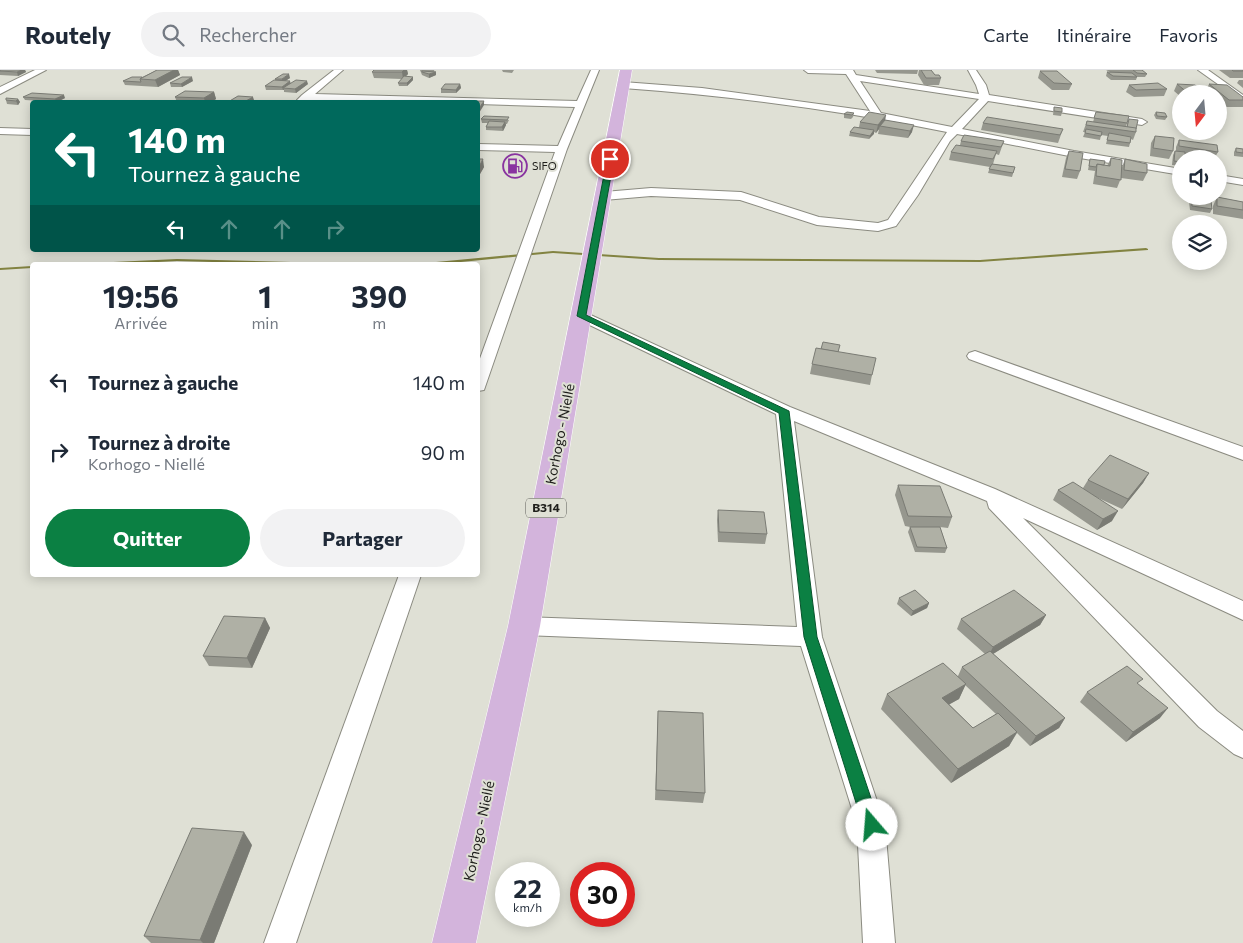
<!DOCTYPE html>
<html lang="fr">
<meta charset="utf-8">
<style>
body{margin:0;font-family:Commissioner,sans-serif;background:#f2f2f3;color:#1f2937;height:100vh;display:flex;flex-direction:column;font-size:19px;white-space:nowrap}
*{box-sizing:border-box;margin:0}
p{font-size:16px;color:#747a83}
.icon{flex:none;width:28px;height:28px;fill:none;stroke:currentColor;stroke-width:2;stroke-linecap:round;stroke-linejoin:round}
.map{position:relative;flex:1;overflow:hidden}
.sheet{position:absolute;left:30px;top:192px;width:450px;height:315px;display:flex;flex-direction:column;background:#fff;border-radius:5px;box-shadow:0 2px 12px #0003}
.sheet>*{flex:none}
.guide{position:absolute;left:30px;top:30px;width:450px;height:152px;border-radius:5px;box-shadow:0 2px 12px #0003;background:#00695c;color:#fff;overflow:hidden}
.needle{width:32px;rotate:196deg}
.controls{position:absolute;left:1172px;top:15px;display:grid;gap:10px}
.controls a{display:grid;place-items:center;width:55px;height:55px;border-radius:50%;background:#fff;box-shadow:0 2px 12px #0003;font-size:25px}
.speed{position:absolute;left:495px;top:792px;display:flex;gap:10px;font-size:25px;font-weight:700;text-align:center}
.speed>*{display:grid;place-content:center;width:65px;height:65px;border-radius:50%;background:#fff;box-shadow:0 2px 12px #0003;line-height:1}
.speed small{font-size:12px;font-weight:400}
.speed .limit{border:8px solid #d22;background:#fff;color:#111}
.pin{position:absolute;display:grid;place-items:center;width:42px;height:42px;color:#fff;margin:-21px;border:2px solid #fff;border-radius:50%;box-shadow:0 1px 5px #0007}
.me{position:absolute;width:55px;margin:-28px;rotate:342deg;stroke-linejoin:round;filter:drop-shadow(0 0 4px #0008)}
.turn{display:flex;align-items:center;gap:18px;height:105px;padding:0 15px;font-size:22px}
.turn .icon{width:65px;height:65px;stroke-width:2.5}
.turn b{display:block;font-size:35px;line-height:42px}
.lanes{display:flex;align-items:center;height:48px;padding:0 15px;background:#0003;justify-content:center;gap:25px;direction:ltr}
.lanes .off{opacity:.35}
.eta{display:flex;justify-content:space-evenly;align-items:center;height:85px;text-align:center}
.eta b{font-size:30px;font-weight:700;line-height:35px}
.primary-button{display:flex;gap:10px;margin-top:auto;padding:10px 15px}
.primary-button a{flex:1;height:58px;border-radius:30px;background:#0b8043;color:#fff;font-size:20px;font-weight:700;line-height:58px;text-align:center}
.primary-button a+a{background:#f2f2f3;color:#1f2937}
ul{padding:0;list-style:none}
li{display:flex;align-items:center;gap:15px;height:70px;padding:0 15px}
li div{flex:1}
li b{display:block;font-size:19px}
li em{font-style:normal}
header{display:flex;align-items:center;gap:30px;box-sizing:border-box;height:70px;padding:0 25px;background:#fff;border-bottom:1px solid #e0e1e3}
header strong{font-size:24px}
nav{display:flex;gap:28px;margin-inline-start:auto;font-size:18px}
.search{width:350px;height:45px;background:#f2f2f3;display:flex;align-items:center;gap:12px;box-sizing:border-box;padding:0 18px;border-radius:28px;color:#747a83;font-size:19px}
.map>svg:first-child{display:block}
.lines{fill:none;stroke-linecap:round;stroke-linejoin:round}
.stream{fill:#828341;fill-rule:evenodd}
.street-casing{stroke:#8b8b81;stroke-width:2}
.primary-casing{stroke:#fff;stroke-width:1}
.street{fill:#fff;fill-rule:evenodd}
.primary{fill:#d3b4dc;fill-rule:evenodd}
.wall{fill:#96978e;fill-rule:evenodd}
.shaded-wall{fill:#7a7b74}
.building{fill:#afb0a5;stroke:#7a7b74}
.route{fill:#0b8043;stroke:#07532c}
.labels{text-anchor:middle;stroke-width:4;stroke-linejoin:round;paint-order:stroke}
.far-poi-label{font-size:11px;fill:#1f1f1c;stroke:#dfe0d5;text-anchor:start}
.shield{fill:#dfe0d5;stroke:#595954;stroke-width:1}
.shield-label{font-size:12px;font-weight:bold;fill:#1f1f1c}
.street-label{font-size:14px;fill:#1f1f1c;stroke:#dfe0d5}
</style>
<header>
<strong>Routely</strong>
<div class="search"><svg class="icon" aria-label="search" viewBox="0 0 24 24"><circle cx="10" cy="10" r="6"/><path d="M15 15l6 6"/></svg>Rechercher</div>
<nav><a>Carte</a><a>Itinéraire</a><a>Favoris</a></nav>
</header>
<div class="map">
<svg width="1243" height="873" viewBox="0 0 1243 873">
<rect width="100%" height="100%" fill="#dfe0d5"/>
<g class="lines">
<g class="stream">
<path d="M1146,178L1148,179V180L980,192L659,190L553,183L430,195H413L415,194L553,181L659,188L980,190Z"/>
<path d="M177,189L365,194L367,195H312L177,191L101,195H69L71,194Z"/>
<path d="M32,196V198L0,200V198Z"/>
</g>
<g class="street-casing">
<g id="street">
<path d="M35,0H46L0,24V17Z"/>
<path d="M334,0H343L315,24L577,31L591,0H599L567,79L484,320L478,321V294L555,82L478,80V74L558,76L575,37L478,34V32L308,30L303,32H299L297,30L302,25Z"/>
<path d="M804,0H853L856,5L979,24L976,15L968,0H976L986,15L989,25L1142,49L1147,52L1142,55L988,31L962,59L1074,81L1181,99V105L1074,87L957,64L950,71L918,125L896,156L878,161L817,155L740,130L651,126L604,130L598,126L604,122L651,118L741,122L819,147L878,153L888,150L947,62C840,40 732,26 623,18L618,15L623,12L702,18L870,41L846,4L808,3ZM860,11L979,29L952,57L881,43Z"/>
<path d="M1198,0H1208L1243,25V32Z"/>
<path d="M0,58L32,59V65L0,64Z"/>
<path d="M1219,105L1243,109V115L1219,111Z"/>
<path d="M582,241L790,337L995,419L1243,531V550L1023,448L1217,641L1243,661V688L1234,684L1199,657L989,438L987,431L794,351L822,567L885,755L895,873H863L857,755L801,576L524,565L516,562L512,556L516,550L524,547L797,557L776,344L577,249L574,246L577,243Z"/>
<path d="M975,281L1243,377V390L969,289L967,286L969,283Z"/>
<path d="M399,505H421L296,873H264Z"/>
</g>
</g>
<g class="primary-casing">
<path id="primary" d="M620,0H632L540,556L476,873H432L508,556Z"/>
</g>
<use href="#street" class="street"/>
<use href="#primary" class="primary"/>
</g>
<g class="wall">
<path d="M0,0H25L26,2L18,6L0,5Z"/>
<path d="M157,0H178L180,5L158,17L125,15L123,11L142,7Z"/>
<path d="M374,0H407L408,4L406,6L413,10L407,16H399L398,13L402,9L374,8L372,2Z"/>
<path d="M420,0H434L436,5L429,8L422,5Z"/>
<path d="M502,0H514L512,3L503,2Z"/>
<path d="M875,0H918L917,4L877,3Z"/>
<path d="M919,0H931L935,5L941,8L939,15H924L918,5Z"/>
<path d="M1106,0H1142L1147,4L1145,7H1137L1136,10H1111L1106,6L1107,2H1110Z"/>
<path d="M1219,0H1243V8H1230Z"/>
<path d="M1040,1L1072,14L1069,20H1052L1038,8Z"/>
<path d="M290,8L285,11L291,13L308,14L296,23L284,22V20H266L265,16L275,11V9Z"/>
<path d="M1239,10H1243V18L1237,13Z"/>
<path d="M193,11L182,17H171L170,13Z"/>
<path d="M460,14L461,18L456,23H441V19Z"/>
<path d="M1177,14L1207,24H1181V27L1174,21Z"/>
<path d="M1209,14L1243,27V37H1225L1219,32V24H1209L1206,21Z"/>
<path d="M1129,15L1167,19L1164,26L1134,27L1126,22Z"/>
<path d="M214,22L216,29L211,32H177L175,27Z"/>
<path d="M23,27L65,28L57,32L25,30Z"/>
<path d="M18,29L20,32L18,35L7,34L6,30Z"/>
<path d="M1054,37L1062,42L1061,46L1053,45Z"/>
<path d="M1096,42L1127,53L1126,57H1127L1129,49L1136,62L1133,70L1131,69L1129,77L1106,74L1108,66L1101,65L1100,70L1083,67L1085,62H1083L1087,51L1093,52Z"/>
<path d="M1156,42L1167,47L1165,50L1156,49L1154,45Z"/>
<path d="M854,43L853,47L851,49L844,48V44Z"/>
<path d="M484,46L509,50L507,54H506V55L503,61L486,60V57L488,53H482L481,49Z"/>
<path d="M885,50L912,62L908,68L878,64L879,59L876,63L874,62L869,69L849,66L850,62L859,57L860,52Z"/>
<path d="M983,53L1063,59L1058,73L981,60Z"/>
<path d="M1155,66L1173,81L1169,89L1150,86L1151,73Z"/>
<path d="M1179,70L1218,82L1214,89L1185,85L1181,89V96L1172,95L1173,85L1175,81H1176V77Z"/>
<path d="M961,71H1004L999,85L996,84L993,94L1015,97L1012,107L988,103L990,97L949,90L951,82L960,75Z"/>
<path d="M1236,78L1243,79V87L1234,86V82Z"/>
<path d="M1069,81L1080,101L1077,109L1062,107L1066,88Z"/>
<path d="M1111,88L1122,97L1125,89L1147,103L1143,111L1121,108L1117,118L1093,114L1095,101L1088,100L1090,89L1104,95L1107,96Z"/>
<path d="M478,89L484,97L480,104H478Z"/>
<path d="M1217,127L1243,132V149L1213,144V136Z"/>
<path d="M1191,128L1212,139L1210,143L1190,140L1189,132Z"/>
<path d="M839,282L872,305L870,315L810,304L812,294Z"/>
<path d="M1149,403L1143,413L1122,439L1096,427L1112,451L1097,460L1053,430L1058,420L1083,418L1088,410Z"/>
<path d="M898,415L952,447L948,458L940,457L947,478L945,483L915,482L908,462L910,457L905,456L895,425Z"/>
<path d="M718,440L767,464L765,474L718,472L717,450Z"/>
<path d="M899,528L929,533L927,538L911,546L897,534Z"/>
<path d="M1046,545L1040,555L993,584L1065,648L1059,658L1030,676L1017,663L1009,676L951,713L881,639L887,624L958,606L962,597L985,584L957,559L961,549ZM965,615L996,644L973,658L949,634L959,629Z"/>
<path d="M265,548L270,558L252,598L209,596L203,586Z"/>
<path d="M1139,615L1160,648L1126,672L1080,632L1087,622Z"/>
<path d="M658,641L705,723L703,733L655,730Z"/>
<path d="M252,775L214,873H151L144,866Z"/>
</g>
<g class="shaded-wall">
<path d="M22,0H25L26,2L18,6L17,2Z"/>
<path d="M174,0H178L180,5L158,17L155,10Z"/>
<path d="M404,0H407L408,4L403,9L402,2Z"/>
<path d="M436,2V5L429,8V4Z"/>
<path d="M289,4L290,8L282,13V9Z"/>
<path d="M192,7L193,11L182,17L181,14Z"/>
<path d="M413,7V10L407,16V13Z"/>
<path d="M290,11L291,15L283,18L284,20H283L282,17Z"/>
<path d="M307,11L308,14L296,23L295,19Z"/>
<path d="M460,14L461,18L456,23V20Z"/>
<path d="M214,22L216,29L211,32H205L204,28Z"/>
<path d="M64,25L65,28L57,32L55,29Z"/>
<path d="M253,27L254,30L251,32H244Z"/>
<path d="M18,29L20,32L18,35L16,31Z"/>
<path d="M484,31V35L479,43L478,40Z"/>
<path d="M886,45L885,52L880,56L879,59L876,63L878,55Z"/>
<path d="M505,52L506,55L503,61L502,57Z"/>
<path d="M914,55L912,62L908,68L910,61Z"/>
<path d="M874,60V64L869,69L870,66Z"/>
<path d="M483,89L484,97L480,104L479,97Z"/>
<path d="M1149,403L1143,413L1122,439L1128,429Z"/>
<path d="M1118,441L1112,451L1097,460L1103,449Z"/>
<path d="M929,533L927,538L911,546L913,541Z"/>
<path d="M1046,545L1040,555L988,587L993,577Z"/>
<path d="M265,548L270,558L252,598L247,588Z"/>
<path d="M966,614L959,629L936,642L942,628Z"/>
<path d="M1168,638L1160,648L1126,672L1133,662Z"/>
<path d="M1065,648L1059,658L1030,676L1036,666Z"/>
<path d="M1017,662L1009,676L951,713L958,699Z"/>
<path d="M244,762L252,775L214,873H203L200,870Z"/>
</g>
<g class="building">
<path d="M0,0H22L17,2L0,1Z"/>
<path d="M157,0H174L155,10L140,9Z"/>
<path d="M374,0H404L402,2H372Z"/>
<path d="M921,0H931L935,5H939L941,8H926Z"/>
<path d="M1133,0H1142L1147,4L1137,3Z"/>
<path d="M1232,0H1243V1H1233Z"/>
<path d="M422,1L436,2L429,4L422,2Z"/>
<path d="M1040,1H1057L1072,14L1054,13Z"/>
<path d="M1107,2L1132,3L1137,7L1113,6Z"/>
<path d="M283,4H289L282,9H275Z"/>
<path d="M404,6L413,7L407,13H398Z"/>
<path d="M132,7H142L140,9L141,12H140L123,11Z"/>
<path d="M182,7H192L181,14L170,13Z"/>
<path d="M274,10L290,11L282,17L265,16Z"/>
<path d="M296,10L307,11L295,19L283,18Z"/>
<path d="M1158,13L1167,19L1136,20L1129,15Z"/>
<path d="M445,14H460L456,20L441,19Z"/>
<path d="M1177,14L1195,15L1207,24H1189Z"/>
<path d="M1209,14L1227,15L1243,27V30H1229Z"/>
<path d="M185,21L214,22L204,28L175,27Z"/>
<path d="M32,23L64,25L55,29L23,27Z"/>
<path d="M238,26L253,27L244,32H228Z"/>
<path d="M6,28L18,29L16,31L6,30Z"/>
<path d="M474,31H484L478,40V32H473Z"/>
<path d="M1054,37L1062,38V42L1054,41Z"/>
<path d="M847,42L854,43L852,45L844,44Z"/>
<path d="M869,42L886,45L878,55L860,52Z"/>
<path d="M1096,42L1129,46L1127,53L1094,48Z"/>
<path d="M1156,42L1165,43L1167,47L1157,46Z"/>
<path d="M484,46L509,47L507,50L481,49Z"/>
<path d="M987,47L1063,59L1060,65L983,53Z"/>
<path d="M1129,49L1138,50L1136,59L1127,57Z"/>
<path d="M885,50L914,55L910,61L880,56Z"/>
<path d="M489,51L505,52L502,57H486Z"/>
<path d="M1087,51L1136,58V62L1086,55Z"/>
<path d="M854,57L874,60L870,66L850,62Z"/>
<path d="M1086,59L1102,62L1101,66L1085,63Z"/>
<path d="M1109,63L1131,67L1130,73L1107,70Z"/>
<path d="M964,65L1004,71L1001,77L961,71Z"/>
<path d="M1155,66L1174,68L1173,81L1153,78Z"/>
<path d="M1179,70L1217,75L1218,82L1179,76Z"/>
<path d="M956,75L997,81L993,89L951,82Z"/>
<path d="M1236,78L1243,79V83L1236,82Z"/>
<path d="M1069,81L1083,83L1080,101L1065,99Z"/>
<path d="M1175,81L1185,82V89H1181V92L1174,91Z"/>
<path d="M1195,87L1209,89H1195Z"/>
<path d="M1111,88L1122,90L1121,110L1096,106L1097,94L1110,96Z"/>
<path d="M478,89H483L479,97H478Z"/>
<path d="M1090,89L1105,91L1104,95L1097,94L1096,97L1089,96Z"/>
<path d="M1125,89L1147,94V103L1124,100Z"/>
<path d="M992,94L1015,97L1013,103L989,99Z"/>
<path d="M1217,127L1243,132V140L1217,136Z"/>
<path d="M1191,128L1211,131L1212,139L1192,136Z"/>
<path d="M823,272L840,275L838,282L821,279Z"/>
<path d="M816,278L876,288L872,305L812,294Z"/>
<path d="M1110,385L1149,403L1128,429L1088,410Z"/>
<path d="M1073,412L1118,441L1103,449L1058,420Z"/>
<path d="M898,415L940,416L952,447L908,446Z"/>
<path d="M718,440L764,442L767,464L719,462Z"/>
<path d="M910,457H940L947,478L917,477Z"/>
<path d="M915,520L929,533L913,541L899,528Z"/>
<path d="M1014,520L1046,545L993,577L961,549Z"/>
<path d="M224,546L265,548L247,588L203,586Z"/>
<path d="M990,581L1065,648L1036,666L962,597Z"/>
<path d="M943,593L966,614L942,628L973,658L998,643L1017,662L958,699L887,624Z"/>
<path d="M1127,596L1143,609L1137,613L1168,638L1133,662L1087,622Z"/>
<path d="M658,641L703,643L705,723L656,720Z"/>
<path d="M192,758L244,762L200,870L144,866Z"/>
</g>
<path class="route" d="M610,87L614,89L586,245L789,341L817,567L880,755L877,761L872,763L866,761L863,755L804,567L779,343L577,246L607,89Z"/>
<defs>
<g id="fuel-ring" transform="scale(1.25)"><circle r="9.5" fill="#dfe0d5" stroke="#8933a0" stroke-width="1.5"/><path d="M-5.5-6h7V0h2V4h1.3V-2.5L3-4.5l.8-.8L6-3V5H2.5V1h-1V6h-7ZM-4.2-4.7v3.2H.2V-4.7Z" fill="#8933a0"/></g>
</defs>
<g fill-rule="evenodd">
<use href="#fuel-ring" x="515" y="96"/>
</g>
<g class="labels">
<g class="far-poi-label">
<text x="532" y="100">SIFO</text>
</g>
<rect class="shield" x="526" y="428.5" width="40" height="19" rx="4"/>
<g class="shield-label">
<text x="546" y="442">B314</text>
</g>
<g class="street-label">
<text transform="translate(560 364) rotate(-79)" y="5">Korhogo - Niellé</text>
<text transform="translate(479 761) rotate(-78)" y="5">Korhogo - Niellé</text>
</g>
</g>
</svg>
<div class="controls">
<a><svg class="needle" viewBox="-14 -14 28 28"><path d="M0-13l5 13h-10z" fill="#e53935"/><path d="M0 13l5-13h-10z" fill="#747a83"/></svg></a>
<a><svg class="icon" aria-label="sound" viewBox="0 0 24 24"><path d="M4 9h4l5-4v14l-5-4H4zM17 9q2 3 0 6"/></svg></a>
<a><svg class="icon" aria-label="layers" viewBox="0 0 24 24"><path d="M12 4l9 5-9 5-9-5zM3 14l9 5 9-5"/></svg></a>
</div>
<div class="speed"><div>22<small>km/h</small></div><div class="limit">30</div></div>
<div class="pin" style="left:610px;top:89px;background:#d93025"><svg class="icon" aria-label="arrive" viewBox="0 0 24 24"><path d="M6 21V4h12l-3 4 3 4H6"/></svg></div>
<svg class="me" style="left:872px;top:755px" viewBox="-20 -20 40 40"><circle r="19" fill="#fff"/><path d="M0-13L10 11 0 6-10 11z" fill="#0b8043"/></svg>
<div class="guide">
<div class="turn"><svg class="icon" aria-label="left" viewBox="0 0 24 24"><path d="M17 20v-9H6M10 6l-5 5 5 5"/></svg><div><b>140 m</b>Tournez à gauche</div></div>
<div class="lanes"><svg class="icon" aria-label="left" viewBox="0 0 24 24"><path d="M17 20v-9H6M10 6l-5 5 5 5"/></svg><svg class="icon off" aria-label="ahead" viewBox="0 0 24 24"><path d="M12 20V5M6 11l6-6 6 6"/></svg><svg class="icon off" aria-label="ahead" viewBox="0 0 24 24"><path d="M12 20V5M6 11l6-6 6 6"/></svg><svg class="icon off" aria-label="right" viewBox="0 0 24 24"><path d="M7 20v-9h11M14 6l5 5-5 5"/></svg></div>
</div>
<section class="sheet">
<div class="eta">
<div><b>19:56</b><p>Arrivée</p></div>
<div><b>1</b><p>min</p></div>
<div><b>390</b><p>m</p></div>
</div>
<ul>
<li><svg class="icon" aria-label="left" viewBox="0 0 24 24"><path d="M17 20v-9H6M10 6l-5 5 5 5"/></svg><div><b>Tournez à gauche</b></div><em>140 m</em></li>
<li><svg class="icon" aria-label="right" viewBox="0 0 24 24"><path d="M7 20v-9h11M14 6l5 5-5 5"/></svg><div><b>Tournez à droite</b><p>Korhogo - Niellé</p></div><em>90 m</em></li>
</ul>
<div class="primary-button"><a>Quitter</a><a>Partager</a></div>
</section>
</div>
